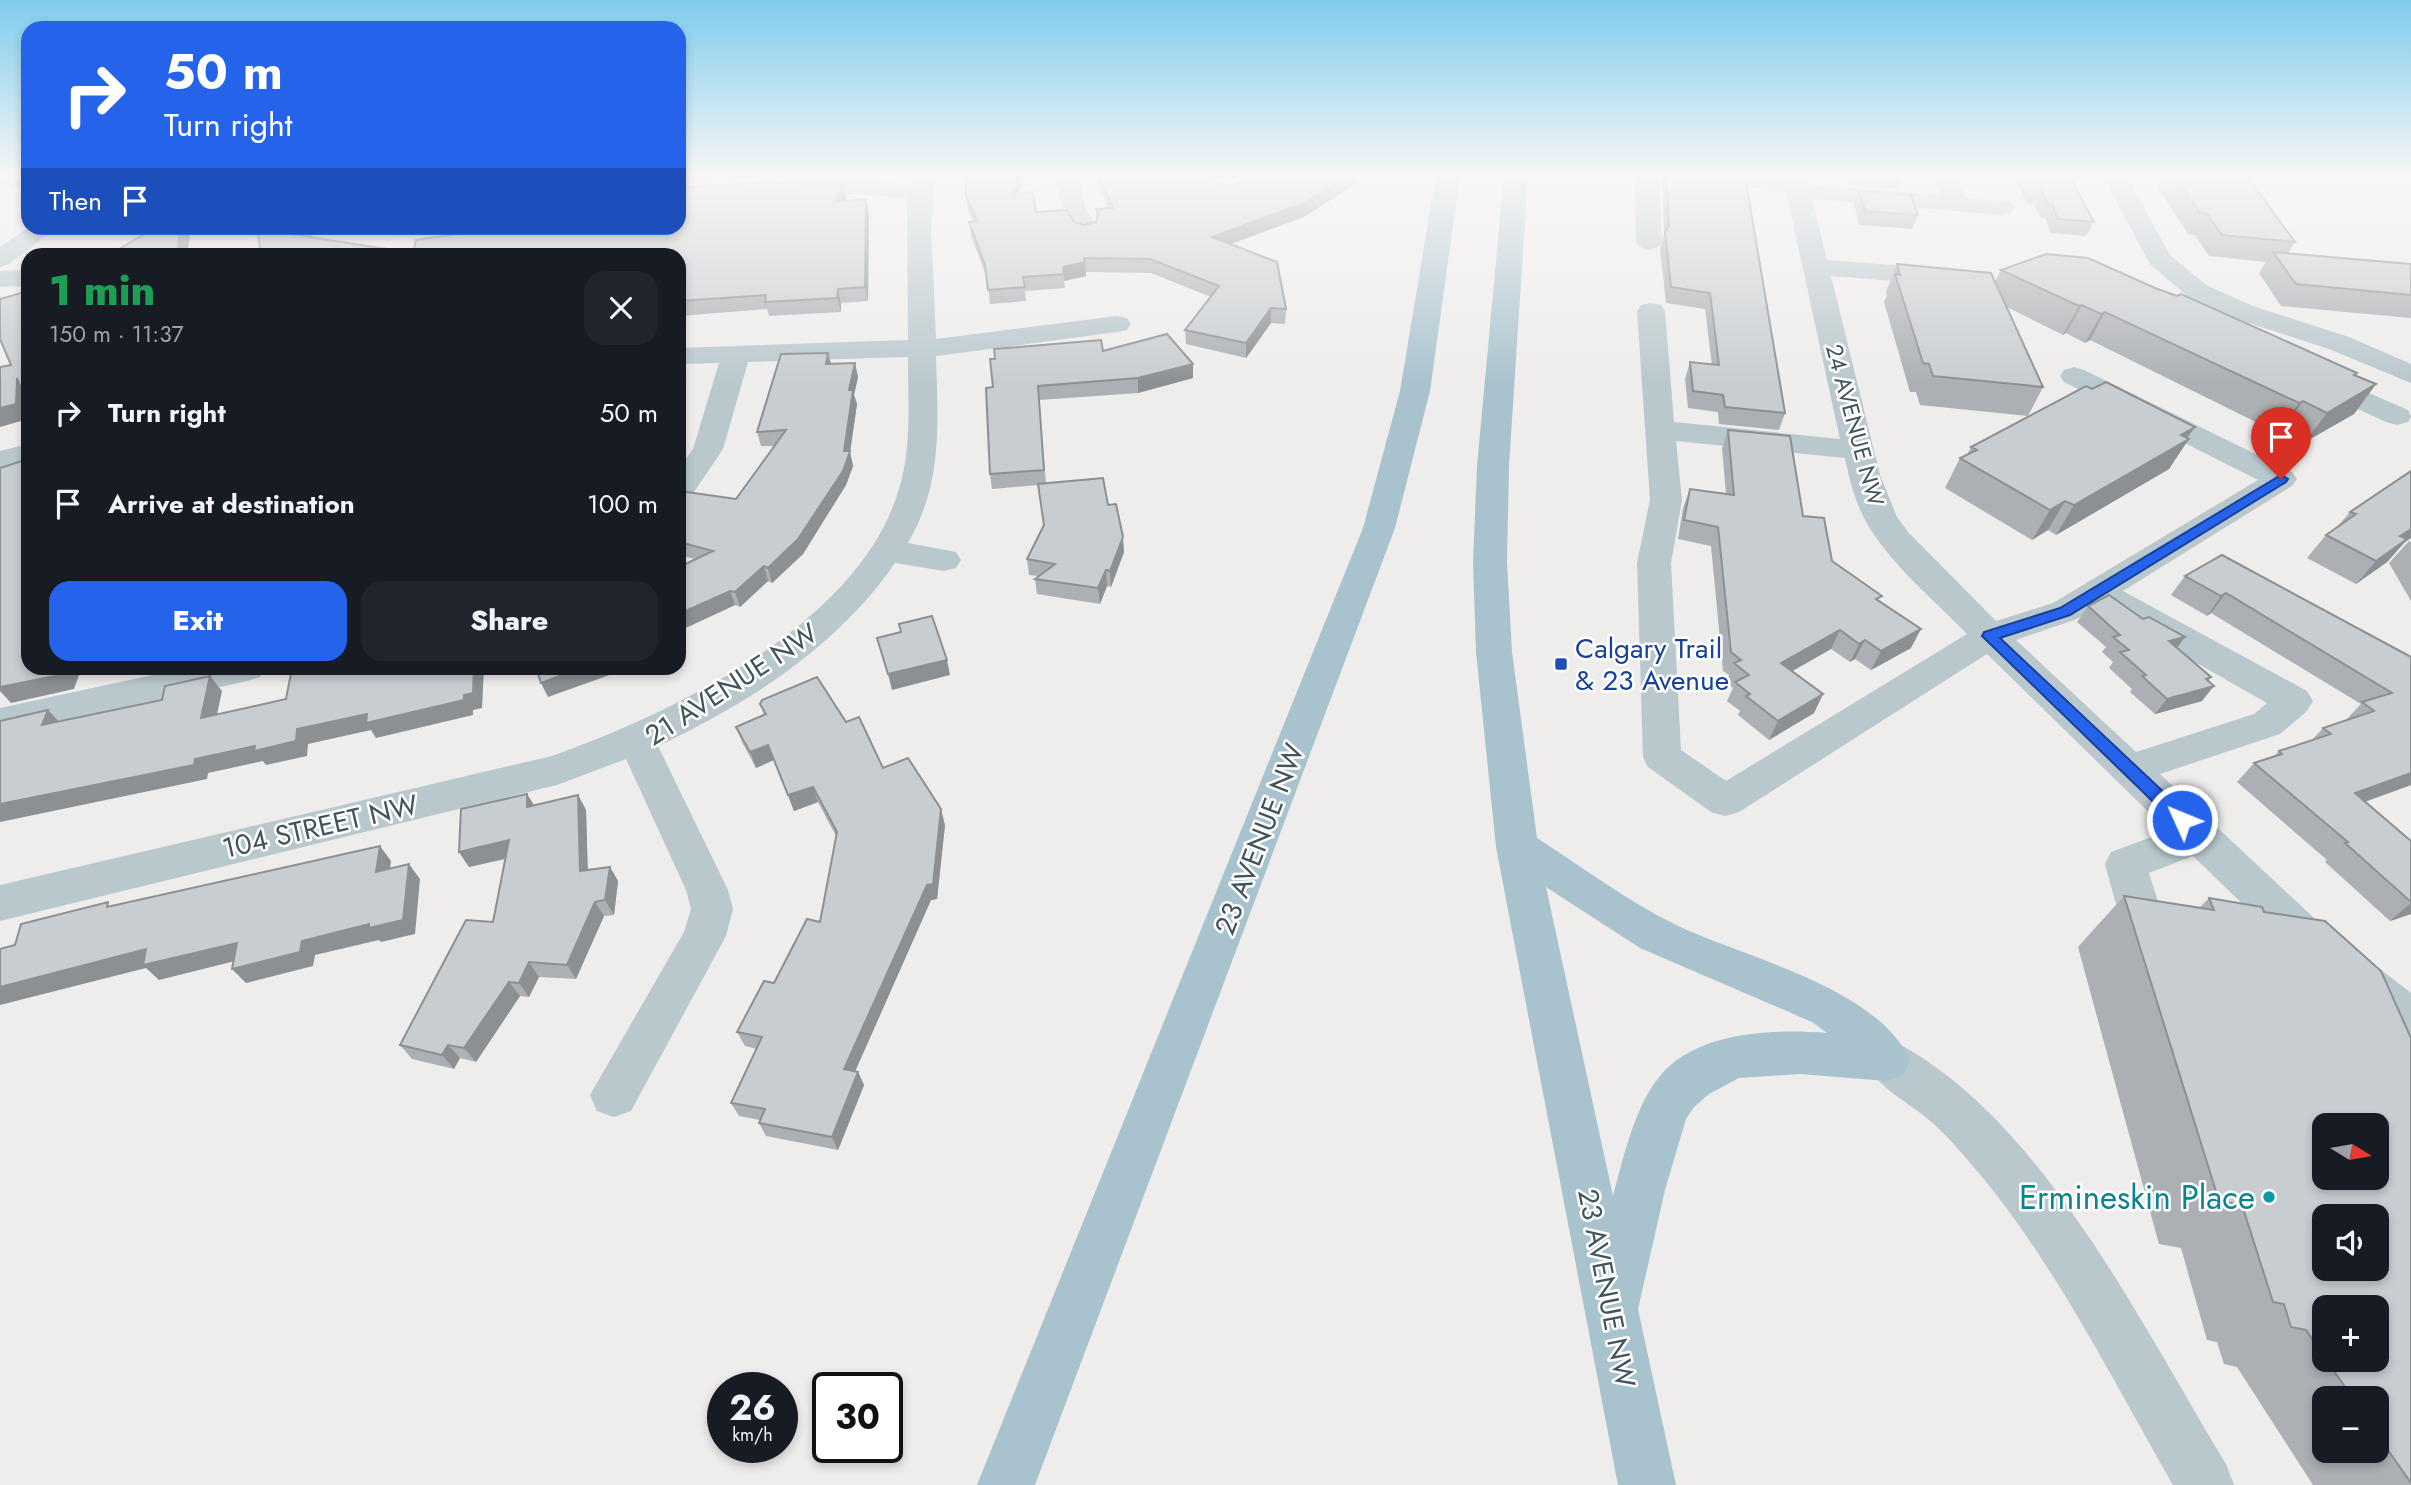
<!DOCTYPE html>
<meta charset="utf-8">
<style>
body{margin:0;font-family:Jost,sans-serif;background:#20242c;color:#f1f3f6;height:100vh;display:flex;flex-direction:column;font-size:26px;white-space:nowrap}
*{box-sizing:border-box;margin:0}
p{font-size:23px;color:#9ea1a6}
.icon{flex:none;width:38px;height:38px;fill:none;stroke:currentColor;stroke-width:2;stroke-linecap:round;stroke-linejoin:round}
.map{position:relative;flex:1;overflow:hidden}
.sheet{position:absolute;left:21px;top:248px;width:665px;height:427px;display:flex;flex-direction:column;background:#171b24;border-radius:21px;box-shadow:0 4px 10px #0003}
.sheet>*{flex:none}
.hud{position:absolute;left:21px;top:21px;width:665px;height:214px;border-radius:21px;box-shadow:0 4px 10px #0003;background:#2563eb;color:#fff;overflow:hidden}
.needle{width:46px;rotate:101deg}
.buttons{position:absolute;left:2312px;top:1113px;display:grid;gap:14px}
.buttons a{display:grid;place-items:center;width:77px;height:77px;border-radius:14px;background:#171b24;box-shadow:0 4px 10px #0003;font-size:35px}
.speed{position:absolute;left:707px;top:1372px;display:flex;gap:14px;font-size:35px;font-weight:700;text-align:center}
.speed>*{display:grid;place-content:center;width:91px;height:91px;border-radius:50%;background:#171b24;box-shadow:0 4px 10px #0003;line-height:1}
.speed small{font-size:18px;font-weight:400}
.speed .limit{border:4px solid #111;border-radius:10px;background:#fff;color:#111}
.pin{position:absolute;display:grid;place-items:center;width:60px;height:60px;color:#fff;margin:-72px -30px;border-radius:50% 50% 50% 0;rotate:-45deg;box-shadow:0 0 7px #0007}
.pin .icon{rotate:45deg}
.me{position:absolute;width:77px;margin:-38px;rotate:314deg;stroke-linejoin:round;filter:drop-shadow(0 0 5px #0008)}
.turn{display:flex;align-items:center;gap:24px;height:147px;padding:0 28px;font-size:32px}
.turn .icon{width:91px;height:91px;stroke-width:2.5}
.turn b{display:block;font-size:49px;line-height:60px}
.then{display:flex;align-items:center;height:66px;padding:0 28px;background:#0003;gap:14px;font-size:26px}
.round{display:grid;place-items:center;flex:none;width:74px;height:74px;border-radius:21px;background:#20242c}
.overview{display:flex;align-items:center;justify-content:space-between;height:119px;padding:0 28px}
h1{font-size:42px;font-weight:800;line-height:52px;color:#1e9e55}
.action{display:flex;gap:14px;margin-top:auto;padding:14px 28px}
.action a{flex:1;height:80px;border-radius:21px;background:#2563eb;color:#fff;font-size:28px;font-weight:800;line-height:80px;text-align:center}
.action a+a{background:#20242c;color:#f1f3f6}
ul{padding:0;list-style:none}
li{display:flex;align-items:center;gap:21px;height:91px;padding:0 28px}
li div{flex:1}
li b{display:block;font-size:26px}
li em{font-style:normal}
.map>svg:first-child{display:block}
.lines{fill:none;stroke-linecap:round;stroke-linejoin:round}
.minor{fill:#b9c8cd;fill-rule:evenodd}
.major{fill:#a9c3ce;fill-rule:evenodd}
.wall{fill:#acb0b4;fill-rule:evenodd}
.shaded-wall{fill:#8c9092}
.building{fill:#c8cdd1;stroke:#8c9092;stroke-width:2;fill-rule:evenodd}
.route{fill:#2563eb;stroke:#184099;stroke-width:2}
.transit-dot{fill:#1a4fb4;stroke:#fff;stroke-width:2.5}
.culture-dot{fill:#0f9aa8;stroke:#fff;stroke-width:2.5}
.labels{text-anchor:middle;stroke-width:5;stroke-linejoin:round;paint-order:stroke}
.far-street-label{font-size:23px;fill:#43545b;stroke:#fff}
.transit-label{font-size:28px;fill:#164399;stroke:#fff;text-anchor:start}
.street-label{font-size:28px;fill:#43545b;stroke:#fff}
.near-culture-label{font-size:33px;fill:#0d838f;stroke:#fff;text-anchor:end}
</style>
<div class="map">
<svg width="2411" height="1485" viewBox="0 0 2411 1485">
<rect width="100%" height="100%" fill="#efecec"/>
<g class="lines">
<g class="minor">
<path d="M911,175H935L931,228L936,339L1117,316L1127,318L1131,324L1127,330L1117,332L936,356C938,424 943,483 908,543L956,552L961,560L956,568L944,571L895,563C837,647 749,703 658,746L728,890L733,909L726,936L631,1111L614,1117L597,1111L590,1095L684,932L691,909L686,890L626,759L557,785L0,921V885L552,756C674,712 859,625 899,489C912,448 908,400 908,357L748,362L723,449L690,498L679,501V468L693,449L719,363L679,364V348L908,340L907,198L793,191L785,189L781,184L785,179L793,177L909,184Z"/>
<path d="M1054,175H1078L1085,207L1098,229L1095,234L1086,236L1077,234C1064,215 1059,198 1054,175Z"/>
<path d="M1638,175H1663L1659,180L1662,242L1658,247L1649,250L1640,247L1636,242L1635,179Z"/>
<path d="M1678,175H1806L1808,185L1940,195L1932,175H1956L1965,198L2011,203L2014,208L2011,213L2002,215L1812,199L1827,260L1946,269L1955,271L1959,277L1955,283L1946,285L1831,276L1880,475L1897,517L1908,532L1996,621L2053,603L2258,480L2064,382L2060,376L2064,370L2074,367L2084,370L2292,472L2297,479L2292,486L2123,591L2307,691L2313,701L2307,711L2280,734L2160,774L2313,917L2411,993V1038C2380,1027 2356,1004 2332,984C2283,943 2238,900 2193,856L2149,873L2167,930L2160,943L2145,948L2130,943L2123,930L2105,864L2111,852L2168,831L1987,654L1739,812L1725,816L1711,812L1648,767L1643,757L1637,563L1650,500L1637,311L1641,305L1651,303L1661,305L1665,311L1674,422L1840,439L1786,191L1690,182L1682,180ZM1676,441L1845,458C1849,478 1855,501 1865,520C1887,561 1934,600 1967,634L1726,781L1681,750L1671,563L1682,500ZM2098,607L2267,703L2254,714L2136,752L2016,640L2077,619Z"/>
<path d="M2102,175H2126L2170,255L2206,285L2253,306L2349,337L2411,364V383L2329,349L2233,318L2188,297L2150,264Z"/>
<path d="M28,228H56L9,264L0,267V247Z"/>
<path d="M386,228H419L416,233L397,236L388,234Z"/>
<path d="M28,270V286L0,287V271Z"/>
<path d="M2314,369L2408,410L2411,417L2408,422L2397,425L2386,422L2304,384L2300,378L2304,372Z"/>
<path d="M28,444V463L0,470V451Z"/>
<path d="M185,668H265L260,677L247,681L0,736V708Z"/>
<path d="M1887,1039C1906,1046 1921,1057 1937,1068C2059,1156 2149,1337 2226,1464L2234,1485H2173C2113,1381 2059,1271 1983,1178C1966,1158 1949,1137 1929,1120C1907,1101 1876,1087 1864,1060L1870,1045Z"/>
</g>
<g class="major">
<path d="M1436,175H1460L1430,391L1395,528L1035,1485H977L1363,528L1400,391Z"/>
<path d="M1504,175H1528L1509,466L1507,562L1512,652L1537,838C1581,866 1626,900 1674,924C1744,958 1876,986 1910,1060L1904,1075L1887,1081L1800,1074L1739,1078L1709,1094L1694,1107L1686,1119L1665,1190L1638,1309L1676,1485H1618L1496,847L1476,652L1473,562L1477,466ZM1546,887L1640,948L1812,1022L1827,1033C1774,1029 1697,1031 1660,1076C1635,1105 1623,1159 1613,1196Z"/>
</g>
</g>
<g class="wall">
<path d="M0,175H28V185L25,187L0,186Z"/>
<path d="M679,175H857L855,179L770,176L679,183Z"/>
<path d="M1093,175H1161L1160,177L1304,217L1230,244L1286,309L1285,324L1271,323L1246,358L1186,344L1185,330L1211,297L1151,273L1086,272V276L1064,281L1065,288L1025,291L1026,301L990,304L987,278L971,236L969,222L973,221L968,210L966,196L1018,193L1036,212L1084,225L1096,222V209L1108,208Z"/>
<path d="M1663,175H1742L1785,413L1779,430L1719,424L1718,412L1688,408L1685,379L1690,362L1712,365L1705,309L1666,303L1660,248L1664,234L1662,181Z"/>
<path d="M1846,175H1903V176L1898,189L1849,185Z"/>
<path d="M2013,175H2069L2094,222L2086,236L2051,233L2045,218H2041L2034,204L2027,203Z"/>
<path d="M2157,175H2246L2295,242L2288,253L2411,264V318L2281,306L2259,273L2266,262L2209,256L2195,235L2188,234L2157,186L2161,180Z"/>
<path d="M843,185L846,198L845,201L869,213L868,301L841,303V312L769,316L767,309L679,316V256H261L309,237L413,253Z"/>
<path d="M1859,191L1918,215L1912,229L1859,225L1854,205Z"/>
<path d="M1897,264L1995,281L2001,270L2355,375L2376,384L2354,414L2305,442L2282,430L2278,433L2090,340L2085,343L2066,333L2063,335L2007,307L2043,387L2028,416L1920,405L1916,392H1910L1884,302L1887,296L1886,292Z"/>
<path d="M1103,351L1193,364V378L1138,393L1039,400L1046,484L1108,505L1124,552L1111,587L1107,586L1100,604L1037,594L1035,579L1038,576L1029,575L1027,559L1044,526L1038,485L992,489L990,474L993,387Z"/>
<path d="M828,353L831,364L855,363L858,377L854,395L857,404L850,452L853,466L846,485L803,554L772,583L768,581L740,607L735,605L679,631V567L695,559L679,555V491L736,499L774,446H761L757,432Z"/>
<path d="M1728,430L1803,516L1832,561L1879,601L1911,648L1871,670L1855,659L1850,662L1831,649L1792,671L1823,694L1814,713L1769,740L1738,715L1740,711L1727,701L1733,688L1726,682L1729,675L1723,671L1711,546L1678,539L1683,508L1690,489L1726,494L1722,448Z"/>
<path d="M2187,439L2169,469L2056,535L2048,530L2032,540L1945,488L1960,458L1967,455L1971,447Z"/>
<path d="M2350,512L2404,543L2387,562L2356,584L2307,558L2326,535L2337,527Z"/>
<path d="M2409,541L2411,542V601L2389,563Z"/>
<path d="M2185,576L2411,657V785L2365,802L2411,841V914L2390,921L2325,862L2327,860L2237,782L2254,763L2274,756L2279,751L2312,740L2323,728L2345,721L2361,704L2211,613L2207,616L2171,595Z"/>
<path d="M2088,606L2143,619L2185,637L2177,647L2208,681L2202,701L2155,714L2130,692L2132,689L2109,668L2113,662L2102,652L2106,647L2077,622Z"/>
<path d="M760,704L846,722L883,768L945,825L937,899L931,900L855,1071L858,1072L864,1085L838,1150L766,1136L759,1123L760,1120L739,1116L731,1103L757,1049L745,1046L737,1032L820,922L836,836L818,802L794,811L774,760L756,768L742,742L736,727L764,715Z"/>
<path d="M527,794L534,805L578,795L586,810L588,870L610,867L618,881L614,915L604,916L576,979L539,977L529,997L520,996L476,1062L460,1058L454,1069L412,1059L400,1045L493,922L506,859L469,867L459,852Z"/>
<path d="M2124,896L2199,908L2209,898L2264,912L2411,1038V1485H2313L2237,1367L2224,1364L2217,1342L2207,1340L2181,1248L2159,1244L2078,947ZM2324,1307L2376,1360H2324ZM2324,1398H2376V1451H2324Z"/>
</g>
<g class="shaded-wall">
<path d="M17,175H28V185L25,187Z"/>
<path d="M1019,175H1025L1013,208L1012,194Z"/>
<path d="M1349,175H1369L1304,217L1212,251V237Z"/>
<path d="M843,185L846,198L837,216L834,202Z"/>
<path d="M866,199L869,213L868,301L865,287Z"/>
<path d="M180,228H191L187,256H177Z"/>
<path d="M294,228H325L292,248L284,233Z"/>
<path d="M1085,262L1086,276L1064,281L1063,267Z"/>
<path d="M838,289L841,303V312L837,298Z"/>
<path d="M2082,305L2066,333L2063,335L2079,306Z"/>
<path d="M1271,308V323L1246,358V343Z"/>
<path d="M2105,312L2090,340L2085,343L2101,314Z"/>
<path d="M828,353L832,367L826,364Z"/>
<path d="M855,363L858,377L854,395L857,404L850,452L853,466L846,485L803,554L772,583L768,568L844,451L849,390Z"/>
<path d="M1193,364V378L1138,393V378Z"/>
<path d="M17,378L28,386V419L0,427V408Z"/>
<path d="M2376,384L2354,414L2305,442L2327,413Z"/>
<path d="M2303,401L2282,430L2278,433L2299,403Z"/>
<path d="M2195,427L2185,441L2189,439L2169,469L2056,535L2074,505Z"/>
<path d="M2065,501L2048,530L2032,540L2050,510Z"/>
<path d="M2411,529V538L2404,543L2387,562L2356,584L2376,561L2400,536Z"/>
<path d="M1123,537L1124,552L1111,587L1110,571Z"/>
<path d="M764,566L768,581L740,607L735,592Z"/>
<path d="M1106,570L1107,586L1100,604L1098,588Z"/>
<path d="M730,591L735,605L679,631V614Z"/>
<path d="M2226,593L2211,613L2207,616L2221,596Z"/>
<path d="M1921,629L1911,648L1871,670L1881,651Z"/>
<path d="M1840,630L1831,649L1773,682L1781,663Z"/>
<path d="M2185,637L2173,653L2169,641Z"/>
<path d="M1865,640L1855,659L1850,662L1859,644Z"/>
<path d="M947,660L950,675L892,690L888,674Z"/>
<path d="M62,668H85V673L79,675L74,689L11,703L0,691V687Z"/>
<path d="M474,668H484L482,708L473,710V715L376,738L371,730L308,744L307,756L266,765L263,761L208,773L207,779L0,822V804L195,759L297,729L464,695Z"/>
<path d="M581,668H629L548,697L541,683Z"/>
<path d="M210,676L222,691L213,733L201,718Z"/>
<path d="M2211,677L2201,689L2214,686L2202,701L2155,714L2167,699L2206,679Z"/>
<path d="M1823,694L1814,713L1769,740L1778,721Z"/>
<path d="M48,710L62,725H42Z"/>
<path d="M768,745L774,760L756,768L750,752Z"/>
<path d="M2411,773V785L2335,812L2355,793Z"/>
<path d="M813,787L818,802L794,811L788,795Z"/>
<path d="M527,794L536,809L527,807Z"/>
<path d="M578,795L586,810L588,886L580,871Z"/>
<path d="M941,809L945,825L937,899L931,900L850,1083L844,1069L927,885Z"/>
<path d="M509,840L519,855L469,867L459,852Z"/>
<path d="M380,846L391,861L388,886L376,872Z"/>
<path d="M409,864L420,879L415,934L381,942L379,940L315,955L313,966L246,983L232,969L302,941Z"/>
<path d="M610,867L618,881L614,915L605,900Z"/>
<path d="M595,902L604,916L576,979L567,965Z"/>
<path d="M2411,903V914L2390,921Z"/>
<path d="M237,943L251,957L159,980L146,968L0,1005V987L146,949Z"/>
<path d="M529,962L539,977L529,997L519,983Z"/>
<path d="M509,982L520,996L476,1062L464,1048Z"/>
<path d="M448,1045L460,1058L454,1069L442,1055Z"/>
<path d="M858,1072L864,1085L838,1150L832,1137Z"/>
</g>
<g class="building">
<path d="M966,175H1019L1012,194L1033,192L1036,212L1067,210L1074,222L1084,225L1096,222L1099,214L1096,209L1113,208L1098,175H1153V176L1234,185L1261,175H1349L1304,203L1212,237L1277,262L1286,309L1271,308L1246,343L1185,330L1219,286L1150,259L1084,258L1085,262L1063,267L1064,274L1023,277L1025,287L988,290L985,265L969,222L977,221L966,196Z"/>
<path d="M1666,175L1745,176L1785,413L1725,407L1723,395L1693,391L1690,362L1719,365L1710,293L1671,287L1665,232L1669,226Z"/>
<path d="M2027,175H2069L2094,222L2058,219L2052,204H2048L2041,190L2033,189Z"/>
<path d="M2175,175H2246L2295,242L2222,235L2207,214L2200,213Z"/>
<path d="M767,182L843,185L834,202L866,199L865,287L838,289L837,298L765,302L766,295L679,301V256H261L257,228H294L284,233L413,253L416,240L457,234L458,228H679V188Z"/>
<path d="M1859,191L1911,195L1918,215L1865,211Z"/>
<path d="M154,228H180L177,256H108Z"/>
<path d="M2273,252L2411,264V295L2296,284Z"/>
<path d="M2046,254L2088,258L2155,288L2177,296L2181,294L2357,373L2354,375L2376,384L2327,413L2303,401L2299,403L2105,312L2101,314L2082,305L2079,306L2001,270Z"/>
<path d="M1897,264L1991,273L2043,387L1933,376L1929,364L1923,363L1914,334L1895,274L1900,275Z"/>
<path d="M28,291V386L21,388L17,378L16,404L0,408V367L11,365L0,339V299Z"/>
<path d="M1167,334L1193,364L1138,378L1038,386L1044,470L990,474L986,388L993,387L990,359H995L994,349L1101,340L1103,351Z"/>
<path d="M828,353L826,364L855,363L849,390H853L844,451H850L843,471L798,539L768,568L764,566L735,592L730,591L679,614V567L713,551L679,542V491L736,499L786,430L757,432L781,354Z"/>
<path d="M2106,382L2195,427L2181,435L2189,439L2074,505L2065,501L2050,510L1960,458L1977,450L1971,447L2086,386L2092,389Z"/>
<path d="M1728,430L1790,436L1803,516L1824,518L1832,561L1882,596L1876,599L1921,629L1881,651L1865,640L1859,644L1840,630L1781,663L1823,694L1778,721L1746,696L1750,694L1735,682L1749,675L1734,663L1741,660L1731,652L1718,527L1684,520L1690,489L1734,495Z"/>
<path d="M28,459V668H62L60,675L0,687V468Z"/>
<path d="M2411,471V529L2400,536L2407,539L2376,561L2326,535L2356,514L2350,512Z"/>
<path d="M1103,478L1108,505L1116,504L1123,537L1110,571L1106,570L1098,588L1035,579L1055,564L1027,559L1044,525L1038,484Z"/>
<path d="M2222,555L2411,657V773L2355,793L2411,841V902L2345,843L2348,842L2254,763L2282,754L2279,751L2331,734L2323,728L2374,711L2362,702L2392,693L2226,593L2221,596L2185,576Z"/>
<path d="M2109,595L2143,619L2149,617L2185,637L2169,641L2211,677L2206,679L2214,686L2167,699L2142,676L2146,675L2120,652L2129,650L2113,637L2120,635L2088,606Z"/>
<path d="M932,616L947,660L888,674L877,638L901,632L899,624Z"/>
<path d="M292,668H474L473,693L464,695V700L366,723L367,714L297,729L296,741L254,751L255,746L195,759L194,765L0,804V721L48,710L42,725L162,700L165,686L210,676L201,718L286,699Z"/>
<path d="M536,668H581L541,683Z"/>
<path d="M817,677L846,722L859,717L883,768L908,758L941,809L933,884L927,885L844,1069L858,1072L832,1137L759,1123L765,1109L731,1103L762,1037L737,1032L764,981L774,983L807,919L820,922L837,832L813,787L788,795L768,745L750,752L736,727L766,714L760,704L762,700Z"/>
<path d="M527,794V807L578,795L580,871L610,867L605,900L595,902L567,965L529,962L519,983L509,982L464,1048L448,1045L442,1055L400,1045L466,920L493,922L509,840L459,852L461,809Z"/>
<path d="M380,846L376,872L409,864L403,920L369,928V924L302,941L300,952L232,969L237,943L143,965L146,949L0,987V949L15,945L21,924L108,902L107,907Z"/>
<path d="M2124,896L2214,910L2209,898L2262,907L2264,912L2325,921L2381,971L2411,1038V1483L2376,1433V1398H2353L2326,1360H2376V1307H2324V1356L2306,1330L2291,1327L2284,1304L2273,1302L2242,1205L2219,1201ZM2324,1125H2376V1178H2324ZM2324,1216H2376V1269H2324Z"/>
</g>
<linearGradient id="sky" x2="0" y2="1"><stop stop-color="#7eccec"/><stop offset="0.46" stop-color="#f8f6f6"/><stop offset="1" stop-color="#f8f6f6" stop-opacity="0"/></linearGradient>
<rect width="2411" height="383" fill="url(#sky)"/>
<path class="route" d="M2281,475L2288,479L2286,482L2070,615L2000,638L2188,815L2191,820L2188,824H2176L1982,636L1984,632L2060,608Z"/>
<rect class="transit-dot" x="1554" y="657" width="14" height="14" rx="3.5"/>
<circle class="culture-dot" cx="2269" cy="1197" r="7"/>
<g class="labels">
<g class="far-street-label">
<text transform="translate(1855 425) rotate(75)" y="8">24 AVENUE NW</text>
</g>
<g class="transit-label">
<text x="1575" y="658">Calgary Trail<tspan x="1575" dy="32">&amp; 23 Avenue</tspan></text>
</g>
<g class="street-label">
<text transform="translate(731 684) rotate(-33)" y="10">21 AVENUE NW</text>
<text transform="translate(320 826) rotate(-13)" y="10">104 STREET NW</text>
<text transform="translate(1259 839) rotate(-69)" y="10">23 AVENUE NW</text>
<text transform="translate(1607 1288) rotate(79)" y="10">23 AVENUE NW</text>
</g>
<g class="near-culture-label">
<text x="2255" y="1209">Ermineskin Place</text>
</g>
</g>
</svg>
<div class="buttons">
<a><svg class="needle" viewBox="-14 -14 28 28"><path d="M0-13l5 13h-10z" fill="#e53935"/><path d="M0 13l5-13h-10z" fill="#9ea1a6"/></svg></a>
<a><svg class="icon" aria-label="sound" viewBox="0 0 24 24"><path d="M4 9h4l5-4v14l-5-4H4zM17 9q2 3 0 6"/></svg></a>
<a>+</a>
<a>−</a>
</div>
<div class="speed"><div>26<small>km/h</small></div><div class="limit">30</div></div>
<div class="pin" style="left:2281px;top:479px;background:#d93025"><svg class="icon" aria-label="arrive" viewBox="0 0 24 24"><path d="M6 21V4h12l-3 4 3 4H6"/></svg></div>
<svg class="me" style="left:2182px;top:820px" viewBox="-20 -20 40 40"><circle r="17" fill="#2563eb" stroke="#fff" stroke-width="3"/><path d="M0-11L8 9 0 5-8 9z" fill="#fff"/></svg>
<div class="hud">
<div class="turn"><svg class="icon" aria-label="right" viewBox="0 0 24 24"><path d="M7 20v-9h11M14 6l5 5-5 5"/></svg><div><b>50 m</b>Turn right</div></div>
<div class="then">Then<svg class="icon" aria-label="arrive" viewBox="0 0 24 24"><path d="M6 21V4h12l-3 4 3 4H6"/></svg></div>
</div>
<section class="sheet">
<div class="overview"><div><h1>1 min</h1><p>150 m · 11:37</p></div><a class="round"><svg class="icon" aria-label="close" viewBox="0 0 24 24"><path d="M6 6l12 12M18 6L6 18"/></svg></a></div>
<ul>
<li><svg class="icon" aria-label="right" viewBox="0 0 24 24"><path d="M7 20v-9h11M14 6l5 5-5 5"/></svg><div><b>Turn right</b></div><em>50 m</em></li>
<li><svg class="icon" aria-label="arrive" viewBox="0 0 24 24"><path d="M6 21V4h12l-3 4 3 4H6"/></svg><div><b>Arrive at destination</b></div><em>100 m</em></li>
</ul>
<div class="action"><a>Exit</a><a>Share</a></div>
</section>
</div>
